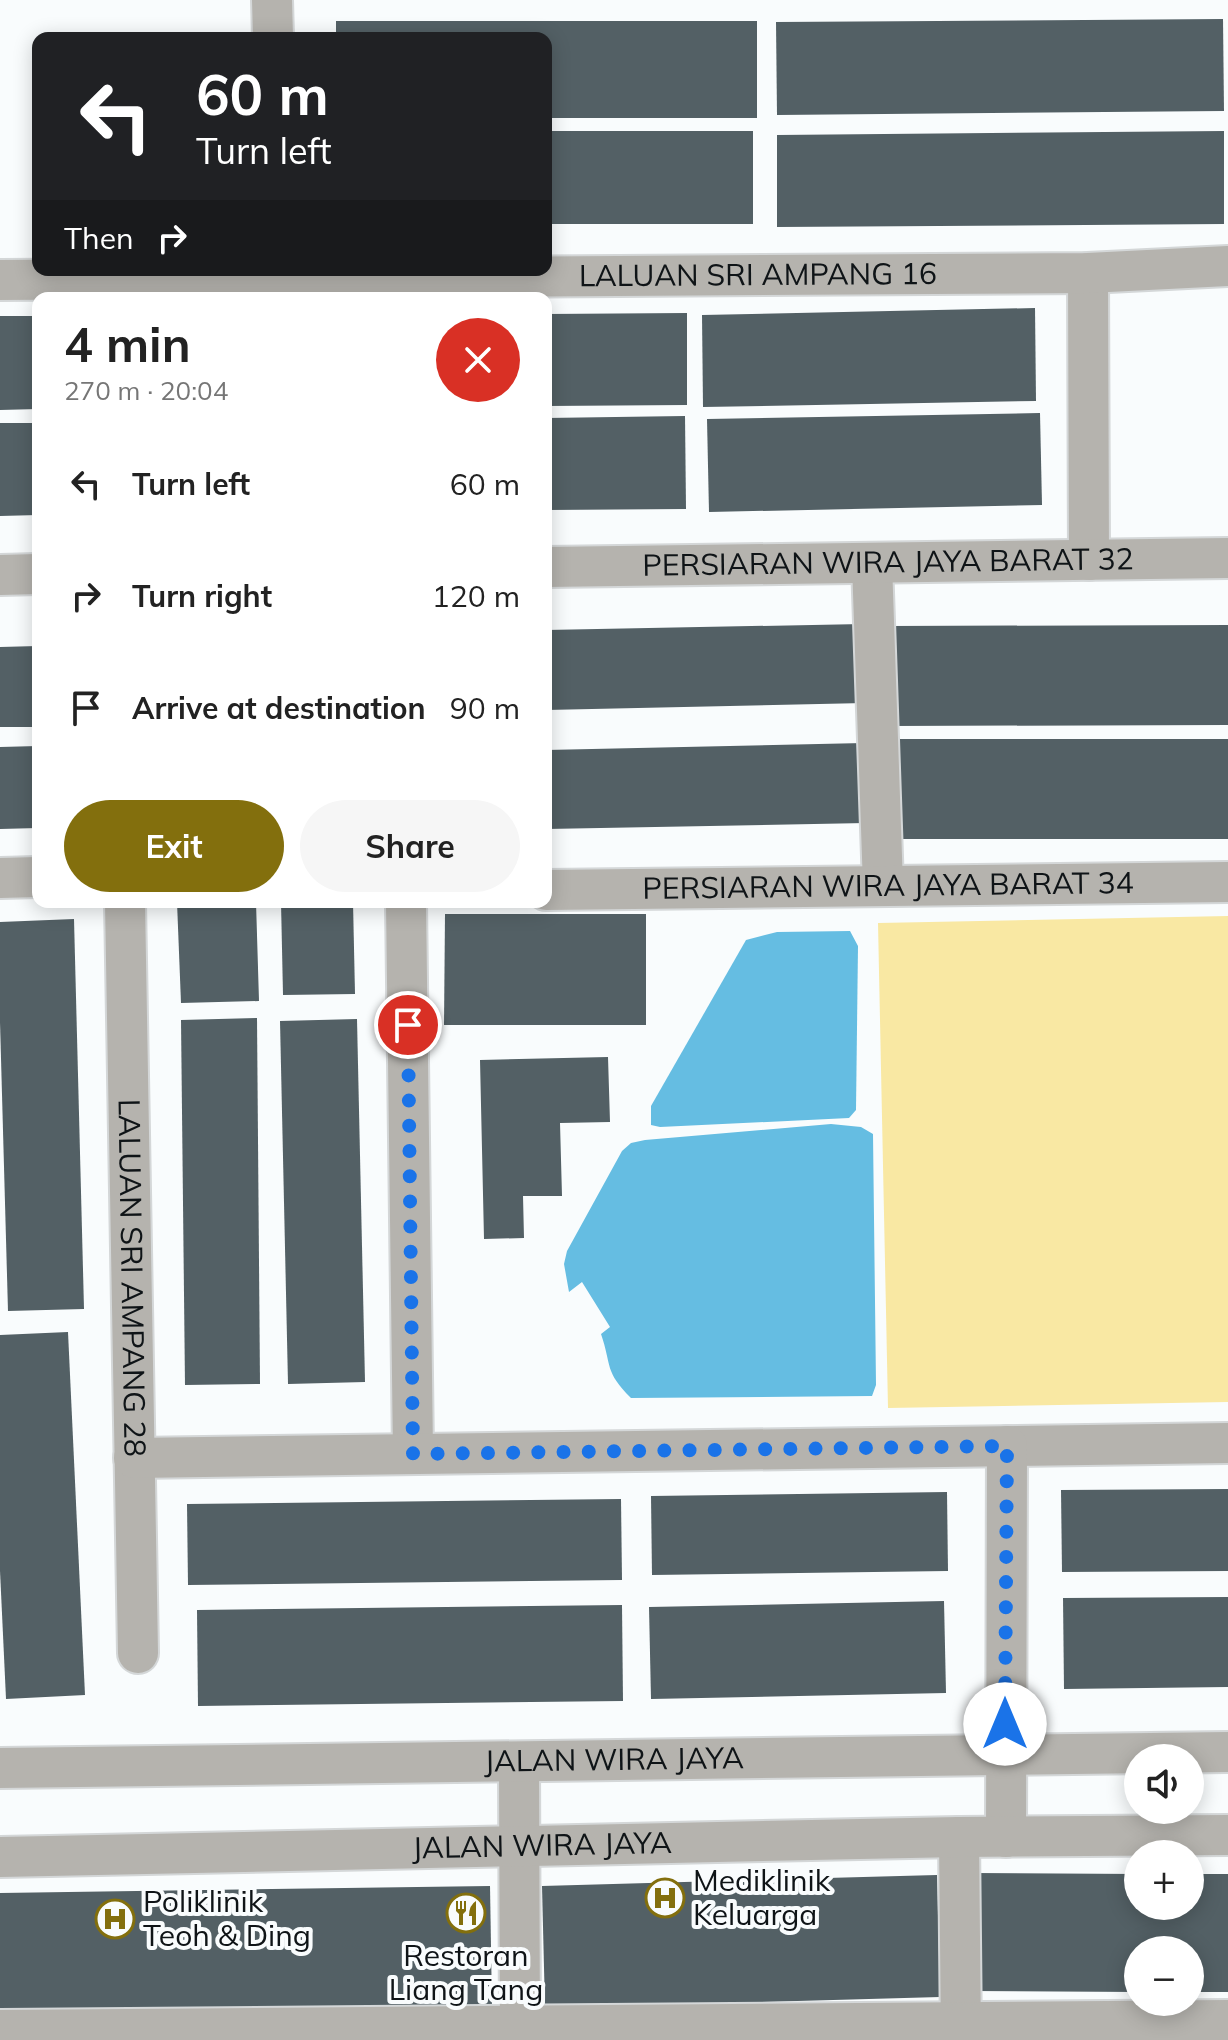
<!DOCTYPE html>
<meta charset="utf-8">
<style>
body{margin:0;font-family:Mulish,sans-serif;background:#f6f6f6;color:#222;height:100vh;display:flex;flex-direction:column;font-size:30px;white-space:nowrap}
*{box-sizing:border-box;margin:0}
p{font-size:26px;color:#767676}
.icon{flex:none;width:44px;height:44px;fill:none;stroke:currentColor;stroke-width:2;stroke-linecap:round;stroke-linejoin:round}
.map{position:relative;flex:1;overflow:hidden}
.drawer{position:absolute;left:32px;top:292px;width:520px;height:616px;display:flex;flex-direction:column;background:#fff;border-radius:16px;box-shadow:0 4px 20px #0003}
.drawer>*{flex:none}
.top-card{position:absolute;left:32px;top:32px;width:520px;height:244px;border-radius:16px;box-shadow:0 4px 20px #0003;background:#202124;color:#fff;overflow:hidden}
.controls{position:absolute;left:1124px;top:1744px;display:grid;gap:16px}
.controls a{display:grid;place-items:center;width:80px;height:80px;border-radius:50%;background:#fff;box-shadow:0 4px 20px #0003;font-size:40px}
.pin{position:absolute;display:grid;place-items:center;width:68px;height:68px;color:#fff;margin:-34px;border:4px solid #fff;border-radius:50%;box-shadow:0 2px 8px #0007}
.me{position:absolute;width:88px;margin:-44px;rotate:0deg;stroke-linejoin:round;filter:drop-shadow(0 0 6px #0008)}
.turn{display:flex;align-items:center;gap:28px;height:168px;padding:0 32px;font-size:36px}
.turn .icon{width:104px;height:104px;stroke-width:2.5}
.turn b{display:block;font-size:56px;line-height:68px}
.then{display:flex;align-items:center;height:76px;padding:0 32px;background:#0003;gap:16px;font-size:30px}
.round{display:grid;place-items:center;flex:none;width:84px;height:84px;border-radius:42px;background:#f6f6f6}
.summary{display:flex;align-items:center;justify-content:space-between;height:136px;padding:0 32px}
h1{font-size:48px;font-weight:700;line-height:60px}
.cta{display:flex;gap:16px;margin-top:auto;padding:16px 32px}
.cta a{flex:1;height:92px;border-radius:48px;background:#836f0d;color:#fff;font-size:32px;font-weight:700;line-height:92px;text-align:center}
.cta a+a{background:#f6f6f6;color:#222}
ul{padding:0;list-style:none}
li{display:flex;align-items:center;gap:24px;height:112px;padding:0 32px}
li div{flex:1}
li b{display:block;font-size:30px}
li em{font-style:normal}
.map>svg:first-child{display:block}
.green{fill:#f9e8a3}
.water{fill:#65bde2}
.building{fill:#536065}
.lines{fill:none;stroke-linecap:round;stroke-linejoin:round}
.minor-casing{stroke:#d4d7d8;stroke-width:44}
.minor{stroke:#b5b3ae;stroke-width:40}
.route{stroke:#1a73e8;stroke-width:14;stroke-dasharray:0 25.2}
.labels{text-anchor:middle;stroke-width:8;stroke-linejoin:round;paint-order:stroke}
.street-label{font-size:30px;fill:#0f1417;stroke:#f9fcfd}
.poi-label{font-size:30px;fill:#0f1417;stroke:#f9fcfd;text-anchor:start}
</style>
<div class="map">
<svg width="1228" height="2040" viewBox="0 0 1228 2040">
<rect width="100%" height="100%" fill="#f9fcfd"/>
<path class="green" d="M1228,916V1402L888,1408L878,923Z"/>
<g class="water">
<path d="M850,931L858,946L856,1110L849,1118L660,1127L651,1125V1106L746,940L777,932Z"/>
<path d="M831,1124L861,1127L873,1134L876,1385L872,1396L631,1398C604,1371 612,1366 601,1334L610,1327L582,1282L569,1292L564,1264L567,1251L622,1151L631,1143L645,1140Z"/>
</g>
<g class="building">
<path d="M1223,19L1224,111L777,115L776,22Z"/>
<path d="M336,21H757V118H546V38H336Z"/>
<rect x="546" y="131" width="207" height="93"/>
<path d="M1224,131V224L777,227V135Z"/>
<path d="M1035,308L1036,401L703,407L702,315Z"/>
<path d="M687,313V405L546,406V314Z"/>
<path d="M0,316H38V409L0,410Z"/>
<path d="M1040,413L1042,505L709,512L707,419Z"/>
<path d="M685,416L686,509L546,510V418Z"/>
<path d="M0,423H38V515L0,516Z"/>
<path d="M863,624L865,703L546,710V630Z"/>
<path d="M1228,625V725L890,726V626Z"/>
<path d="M38,646V727H0V647Z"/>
<rect x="895" y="739" width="333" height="100"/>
<path d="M864,743L866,823L546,829V750Z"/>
<path d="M38,746V828L0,829V747Z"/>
<path d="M177,902H256L259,1001L181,1003Z"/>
<path d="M281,902H353L355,994L283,995Z"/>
<path d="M445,914H646V1025H444Z"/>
<path d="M74,919L84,1309L8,1311L0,1022V922Z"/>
<path d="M257,1018L260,1384L185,1385L181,1020Z"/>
<path d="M357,1019L365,1382L288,1384L280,1021Z"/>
<path d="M608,1057L610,1122L560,1123L562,1196H523L524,1238L484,1239L480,1060Z"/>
<path d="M68,1332L85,1695L6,1699L0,1571V1335Z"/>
<path d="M1228,1489V1571L1062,1572L1061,1490Z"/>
<path d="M947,1492L948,1571L652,1575L651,1496Z"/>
<path d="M621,1499L622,1580L188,1585L187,1504Z"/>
<path d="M1228,1597V1687L1064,1689L1063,1598Z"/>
<path d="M944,1601L946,1693L651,1699L649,1607Z"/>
<path d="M622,1605L623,1701L198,1706L197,1610Z"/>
<path d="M972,1873L1138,1874V1906H1190V1874H1228V1992H1190V1950H1138V1992L971,1991Z"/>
<path d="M937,1875L940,1997L545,2008L542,1886Z"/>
<path d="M490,1886L492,2007L0,2013V1893Z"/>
</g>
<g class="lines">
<g class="minor-casing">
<g id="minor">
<path d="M272,0L273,38"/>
<path d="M1088,273L1089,560"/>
<path id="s1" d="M0,280L1088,273L1228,266"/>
<path d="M872,563L883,886"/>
<path id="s2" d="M546,567L1228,558"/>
<path d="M0,575L38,574"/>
<path d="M0,878L38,877"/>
<path id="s3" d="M546,890L1228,882"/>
<path id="s4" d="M125,902L138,1653"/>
<path d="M406,902L413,1454"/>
<path d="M134,1458L1228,1443"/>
<path d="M519,1762L520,2040"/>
<path id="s5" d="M0,1768L1228,1752"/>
<path d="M959,1837L961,2040"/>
<path d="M1006,1837L1007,1446"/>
<path id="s6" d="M0,1857L959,1837L1228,1835"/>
<path d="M0,2030L1228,2020"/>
</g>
</g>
<use href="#minor" class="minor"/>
</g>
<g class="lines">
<path class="route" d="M408,1025L413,1454L1007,1446L1005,1724"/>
</g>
<defs>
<g id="hospital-ring" transform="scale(2)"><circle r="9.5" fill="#f9fcfd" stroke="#836f0d" stroke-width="1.5"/><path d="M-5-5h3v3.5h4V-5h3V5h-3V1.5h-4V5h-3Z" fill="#836f0d"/></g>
<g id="restaurant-ring" transform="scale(2)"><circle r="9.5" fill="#f9fcfd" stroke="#836f0d" stroke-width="1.5"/><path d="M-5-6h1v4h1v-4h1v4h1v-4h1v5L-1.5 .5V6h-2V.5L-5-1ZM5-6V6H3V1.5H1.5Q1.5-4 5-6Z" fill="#836f0d"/></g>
</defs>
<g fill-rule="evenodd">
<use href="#hospital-ring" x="665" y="1898"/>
<use href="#restaurant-ring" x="466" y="1913"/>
<use href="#hospital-ring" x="115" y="1919"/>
</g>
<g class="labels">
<g class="street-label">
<text dy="10" stroke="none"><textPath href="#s1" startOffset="758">LALUAN SRI AMPANG 16</textPath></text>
<text dy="10" stroke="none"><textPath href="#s2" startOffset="342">PERSIARAN WIRA JAYA BARAT 32</textPath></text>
<text dy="10" stroke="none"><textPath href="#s3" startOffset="342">PERSIARAN WIRA JAYA BARAT 34</textPath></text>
<text dy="10" stroke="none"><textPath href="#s4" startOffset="376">LALUAN SRI AMPANG 28</textPath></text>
<text dy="10" stroke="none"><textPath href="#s5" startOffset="614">JALAN WIRA JAYA</textPath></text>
<text dy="10" stroke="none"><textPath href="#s6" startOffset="542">JALAN WIRA JAYA</textPath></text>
</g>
<g class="poi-label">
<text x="693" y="1891">Mediklinik<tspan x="693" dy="34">Keluarga</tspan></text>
<text x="143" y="1912">Poliklinik<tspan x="143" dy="34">Teoh &amp; Ding</tspan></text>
<text x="466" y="1966" text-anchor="middle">Restoran<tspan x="466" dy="34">Liang Tang</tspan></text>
</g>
</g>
</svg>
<div class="controls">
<a><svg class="icon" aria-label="sound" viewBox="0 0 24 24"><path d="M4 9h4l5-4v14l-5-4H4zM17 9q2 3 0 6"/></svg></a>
<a>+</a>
<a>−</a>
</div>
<div class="pin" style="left:408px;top:1025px;background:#d93025"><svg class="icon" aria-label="arrive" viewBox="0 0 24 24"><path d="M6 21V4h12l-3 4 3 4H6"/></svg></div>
<svg class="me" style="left:1005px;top:1724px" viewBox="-20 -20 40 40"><circle r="19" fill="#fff"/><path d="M0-13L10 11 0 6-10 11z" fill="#1a73e8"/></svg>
<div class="top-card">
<div class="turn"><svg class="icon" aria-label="left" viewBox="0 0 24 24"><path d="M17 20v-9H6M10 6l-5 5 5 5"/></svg><div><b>60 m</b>Turn left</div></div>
<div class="then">Then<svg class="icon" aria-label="right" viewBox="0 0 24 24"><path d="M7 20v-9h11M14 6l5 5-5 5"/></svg></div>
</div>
<section class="drawer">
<div class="summary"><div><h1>4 min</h1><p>270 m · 20:04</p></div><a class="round" style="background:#d93025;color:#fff"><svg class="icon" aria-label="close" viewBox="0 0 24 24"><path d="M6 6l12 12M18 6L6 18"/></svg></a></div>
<ul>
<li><svg class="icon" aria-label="left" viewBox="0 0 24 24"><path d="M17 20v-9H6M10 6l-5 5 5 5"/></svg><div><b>Turn left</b></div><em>60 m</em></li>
<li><svg class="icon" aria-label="right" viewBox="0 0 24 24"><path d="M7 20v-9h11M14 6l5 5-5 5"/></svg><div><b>Turn right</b></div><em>120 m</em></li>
<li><svg class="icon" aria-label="arrive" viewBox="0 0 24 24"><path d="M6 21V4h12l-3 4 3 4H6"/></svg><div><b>Arrive at destination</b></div><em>90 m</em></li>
</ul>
<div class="cta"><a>Exit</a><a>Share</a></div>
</section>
</div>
